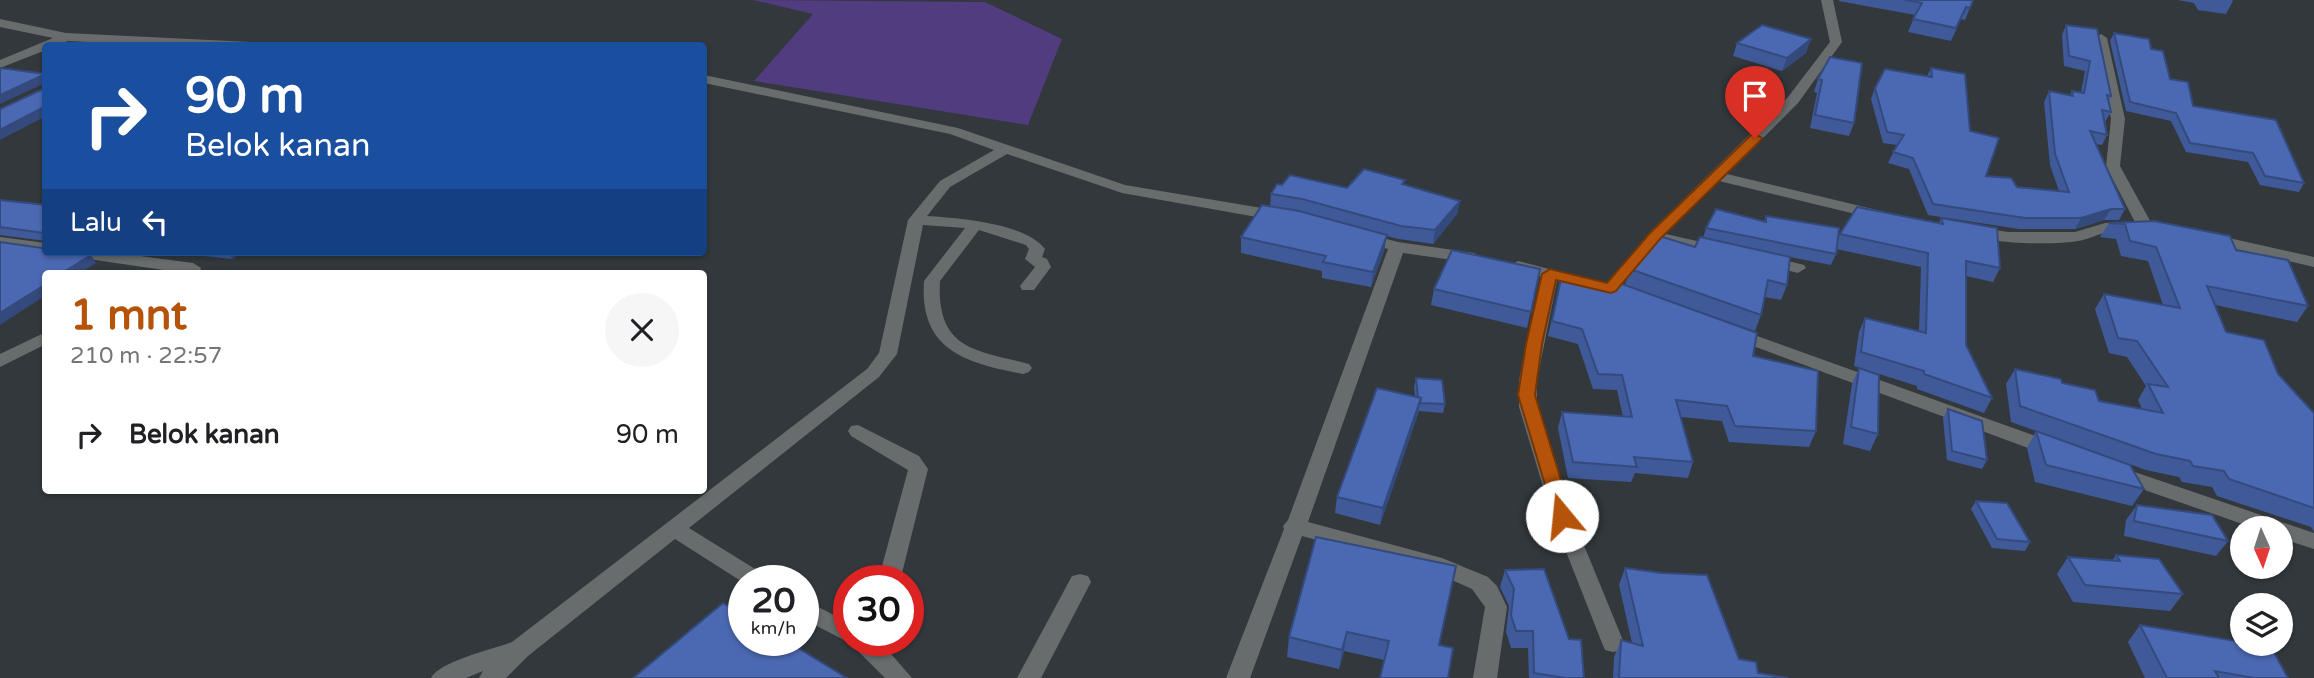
<!DOCTYPE html>
<html lang="id">
<meta charset="utf-8">
<style>
body{margin:0;font-family:"Varela Round",sans-serif;background:#f6f6f6;color:#202124;height:100vh;display:flex;flex-direction:column;font-size:26px;white-space:nowrap}
*{box-sizing:border-box;margin:0}
p{font-size:23px;color:#757577}
.icon{flex:none;width:38px;height:38px;fill:none;stroke:currentColor;stroke-width:2;stroke-linecap:round;stroke-linejoin:round}
.map{position:relative;flex:1;overflow:hidden}
.panel{position:absolute;left:42px;top:270px;width:665px;height:224px;display:flex;flex-direction:column;background:#fff;border-radius:7px;box-shadow:0 2px 5px #0004}
.panel>*{flex:none}
.hud{position:absolute;left:42px;top:42px;width:665px;height:214px;border-radius:7px;box-shadow:0 2px 5px #0004;background:#1a4fa0;color:#fff;overflow:hidden}
.needle{width:46px;rotate:177deg}
.tools{position:absolute;left:2230px;top:516px;display:grid;gap:14px}
.tools a{display:grid;place-items:center;width:63px;height:63px;border-radius:50%;background:#fff;box-shadow:0 2px 5px #0004;font-size:35px}
.speed{position:absolute;left:728px;top:565px;display:flex;gap:14px;font-size:35px;font-weight:700;text-align:center}
.speed>*{display:grid;place-content:center;width:91px;height:91px;border-radius:50%;background:#fff;box-shadow:0 2px 5px #0004;line-height:1}
.speed small{font-size:18px;font-weight:400}
.speed .limit{border:10px solid #d22;background:#fff;color:#111}
.pin{position:absolute;display:grid;place-items:center;width:60px;height:60px;color:#fff;margin:-72px -30px;border-radius:50% 50% 50% 0;rotate:-45deg;box-shadow:0 0 7px #0007}
.pin .icon{rotate:45deg}
.me{position:absolute;width:77px;margin:-38px;rotate:343deg;stroke-linejoin:round;filter:drop-shadow(0 0 5px #0008)}
.turn{display:flex;align-items:center;gap:24px;height:147px;padding:0 28px;font-size:32px}
.turn .icon{width:91px;height:91px;stroke-width:2.5}
.turn b{display:block;font-size:49px;line-height:60px}
.then{display:flex;align-items:center;height:66px;padding:0 28px;background:#0003;gap:14px;font-size:26px}
.round{display:grid;place-items:center;flex:none;width:74px;height:74px;border-radius:37px;background:#f6f6f6}
.headline{display:flex;align-items:center;justify-content:space-between;height:119px;padding:0 28px}
h1{font-size:42px;font-weight:800;line-height:52px;color:#b45309}
ul{padding:0;list-style:none}
li{display:flex;align-items:center;gap:21px;height:91px;padding:0 28px}
li div{flex:1}
li b{display:block;font-size:26px}
li em{font-style:normal}
.map>svg:first-child{display:block}
.green{fill:#503c7f}
.lines{fill:none;stroke-linecap:round;stroke-linejoin:round}
.minor{fill:#686c6c;fill-rule:evenodd}
.wall{fill:#405a99}
.shaded-wall{fill:#344a7d}
.building{fill:#4b69b2;stroke:#344a7d;stroke-width:2}
.route{fill:#b45309;stroke:#753606;stroke-width:2}
</style>
<div class="map">
<svg width="2314" height="678" viewBox="0 0 2314 678">
<rect width="100%" height="100%" fill="#32383c"/>
<path class="green" d="M753,0L985,2L1062,39L1028,125L754,81L813,14Z"/>
<g class="lines">
<g class="minor">
<path d="M1821,0H1833L1842,42L1798,103L1727,174L1881,211L1884,214L1881,217L1876,219L1719,181L1666,234L1723,247L1725,250L1723,253L1717,255L1659,242L1620,287L1636,291L1638,295L1636,299L1630,300L1557,281L1537,380V407L1572,516L1624,643L1621,650L1613,652L1605,650L1602,643L1552,516L1519,407V380L1541,277L1512,269L1510,266L1518,261L1606,284L1649,233L1788,97L1830,42Z"/>
<path d="M0,19L66,33L251,42L257,46H166L68,41L56,46H46V50L0,68V60L53,38L0,27Z"/>
<path d="M2101,34L2107,38L2125,119L2120,166L2154,228L2146,233L2138,228L2106,166L2111,119L2095,38Z"/>
<path d="M704,75L958,128L1125,185L1279,211L1287,216L1279,221L1122,193L1007,154L950,187L927,216C958,218 1026,223 1045,249L1042,257L1047,259L1051,267L1034,290H1022L1020,286L1035,267L1025,259L1029,249L1026,245L979,230L940,281C936,351 978,350 1029,364L1032,368L1029,372L1023,374C967,363 919,351 924,281L965,228L923,225L897,354L879,377L689,528L765,575L768,581H744V583L675,539L528,656L506,678H479L483,671L466,678H431C440,661 493,649 512,642L867,369L879,353L908,220L940,181L994,150L950,134L704,83Z"/>
<path d="M2105,223H2128L2136,228C2127,236 2115,231 2104,233C2095,235 2087,240 2078,241C2058,245 1982,245 1968,232L1976,227L2008,232H2075Z"/>
<path d="M1364,233L1398,242L1474,253L1482,258L1474,263L1403,253L1308,522L1442,558L1488,577L1497,586L1507,607L1497,678H1473L1485,607L1472,589L1436,573L1302,536L1250,678H1226L1284,529L1283,526L1288,520L1388,249L1358,241L1356,238Z"/>
<path d="M2211,234L2314,257V267L2205,242L2203,239Z"/>
<path d="M0,237L46,243V252H49L46,253L0,247Z"/>
<path d="M67,252H110L193,263L201,268L200,273H184L75,257Z"/>
<path d="M1768,256L1804,265L1806,268L1798,273L1762,264L1760,261L1762,258Z"/>
<path d="M1735,328L2058,444L2061,449L2058,454H2044L1729,337L1726,333L1729,329Z"/>
<path d="M46,332V344L0,367V354Z"/>
<path d="M858,425L919,456L928,469L900,581H878L908,470L851,436L848,431L851,426Z"/>
<path d="M2117,466L2314,533V549L2280,538V528H2254L2110,478L2107,473L2110,468Z"/>
<path d="M1080,574L1088,576L1091,582L1041,678H1017L1072,576Z"/>
<path d="M803,599L849,623V640H879L912,678H885L850,643L803,619Z"/>
</g>
</g>
<g class="wall">
<path d="M1839,0H1973L1965,20L1961,19L1951,41L1908,32L1915,15L1839,1Z"/>
<path d="M2178,0H2232L2233,1L2226,14L2198,10L2194,3Z"/>
<path d="M2066,25L2097,29L2111,96L2109,101L2111,112L2105,122L2107,135L2102,145L2096,144L2125,209L2119,220H2104L2075,229H2019L1928,215L1909,169L1888,163L1897,145L1883,143L1871,99L1875,88L1927,76L1931,68L1970,131L1986,176L2017,187L2059,191L2050,165L2044,102L2049,91L2070,95L2072,91L2081,92L2085,71L2064,66L2062,35Z"/>
<path d="M2114,33L2151,49L2170,79L2193,106L2304,183L2299,192L2260,185L2248,162L2186,152L2171,121L2126,111L2110,41Z"/>
<path d="M1737,43L1806,53L1782,71L1733,56Z"/>
<path d="M1862,63L1854,123L1849,136L1810,128L1817,93L1814,92L1818,79Z"/>
<path d="M1282,185L1347,188L1404,185L1460,201L1457,214L1433,244L1399,239L1386,236L1384,251L1371,287L1322,278V271L1241,253V237L1270,206L1271,194Z"/>
<path d="M0,200L46,205V241L0,235Z"/>
<path d="M1766,216L1838,239L1840,234L1939,223L1941,218L2000,268L1993,282L1966,276V345L1992,398L1984,413L1917,389V386L1854,366L1859,332L1865,318L1919,331L1921,267L1836,249V254L1831,265L1790,257L1787,285L1781,300L1765,297L1761,315L1755,331L1625,285L1630,269L1638,264L1695,247L1703,238L1706,228L1764,222Z"/>
<path d="M2154,221L2236,250L2308,306L2297,322L2215,305L2226,332L2278,374L2314,413V532L2311,527L2217,496L2212,487L2182,482L2179,477L2146,470L2011,422L2006,384L2015,369L2062,383L2099,401L2142,409L2138,400L2146,386L2127,357L2109,353L2095,309L2104,294L2163,305L2148,261L2121,256L2116,239L2100,237L2109,223Z"/>
<path d="M167,252H241L232,259Z"/>
<path d="M1540,269L1527,328L1431,305L1434,289Z"/>
<path d="M1561,279L1753,356L1816,431L1809,447L1729,442L1722,421L1681,417L1693,462L1688,478L1635,473L1631,482L1568,478L1558,428L1562,412L1623,417L1617,390L1593,389L1578,344L1548,336Z"/>
<path d="M1859,368L1878,434L1870,451L1843,444L1852,384Z"/>
<path d="M1416,378L1445,404L1443,413L1419,411L1380,525L1335,513L1337,497L1415,397L1414,387Z"/>
<path d="M1948,409L1987,460L1982,469L1947,460L1943,418Z"/>
<path d="M2036,431L2144,489L2132,506L2035,482L2027,448Z"/>
<path d="M1976,501L2030,542L2025,551L1992,548L1971,509Z"/>
<path d="M2137,505L2228,541L2216,556L2124,536L2126,520Z"/>
<path d="M1316,537L1439,645L1384,660L1344,651L1339,669L1287,657L1289,637Z"/>
<path d="M2116,555L2183,594L2170,611L2073,602L2057,574L2068,557L2112,561Z"/>
<path d="M1625,568L1758,673L1788,678H1613L1614,657L1621,640L1632,643L1619,585Z"/>
<path d="M1505,570L1569,639L1584,678H1529L1528,648H1511L1506,632L1509,606L1500,587Z"/>
<path d="M2140,625L2288,678H2145L2128,642Z"/>
</g>
<g class="shaded-wall">
<path d="M1811,39L1806,53L1782,71L1787,58Z"/>
<path d="M41,76L45,83L0,104V95Z"/>
<path d="M46,106V116L0,140V130Z"/>
<path d="M1460,201L1457,214L1433,244L1435,230Z"/>
<path d="M2111,209L2104,220L2075,229L2081,218Z"/>
<path d="M1387,235L1384,251L1371,287L1373,272Z"/>
<path d="M228,252H241L232,259Z"/>
<path d="M91,255L96,263L80,273H62Z"/>
<path d="M46,284V295L0,325V313Z"/>
<path d="M1421,398L1418,414L1380,525L1383,508Z"/>
<path d="M1347,632L1344,651L1339,669L1342,650Z"/>
</g>
<g class="building">
<path d="M1905,0H1973L1970,8L1966,7L1956,28L1913,19L1922,3Z"/>
<path d="M1762,25L1811,39L1787,58L1737,43Z"/>
<path d="M2066,25L2097,29L2111,96L2107,95L2111,112L2102,110L2107,135L2090,131L2125,209H2111L2081,218H2025L1933,204L1913,158L1893,152L1904,135L1887,132L1875,88L1885,69L1932,77L1931,68L1965,74L1970,131L1999,138L1986,176L2011,178L2017,187L2069,192L2055,154L2049,91L2073,96L2072,91L2084,93L2090,61L2069,56Z"/>
<path d="M2114,33L2149,39L2151,49L2163,51L2170,79L2188,82L2193,106L2276,120L2304,183L2265,176L2253,153L2190,143L2176,113L2130,102Z"/>
<path d="M1830,57L1862,63L1854,123L1815,115L1822,80L1818,79Z"/>
<path d="M0,68L46,74V106L0,130V109L43,89L44,76H41L0,95Z"/>
<path d="M1364,169L1405,180L1402,184L1460,201L1435,230L1401,226L1302,199L1271,194L1277,184L1282,185L1290,175L1347,188Z"/>
<path d="M0,200L46,205V241L43,233L0,227Z"/>
<path d="M1262,205L1299,211L1387,235L1373,272L1323,262L1326,256L1241,237Z"/>
<path d="M1857,207L1943,224L1941,218L1997,228L2000,268L1966,261V345L1992,398L1924,374V371L1861,352L1865,318L1926,333L1928,253L1840,234Z"/>
<path d="M1716,209L1766,222V216L1839,228L1836,254L1706,228Z"/>
<path d="M2154,221L2230,236L2236,250L2288,260L2308,306L2207,286L2226,332L2264,340L2278,374L2314,413V508L2229,479L2224,471L2193,466L2190,461L2156,454L2020,406L2015,369L2061,379L2062,383L2095,390L2099,401L2163,413L2148,384L2168,387L2137,341L2118,338L2104,294L2180,308L2156,247L2130,241L2125,224L2109,223Z"/>
<path d="M1659,236L1695,247L1700,237L1790,257L1787,285L1768,280L1761,315L1630,269L1635,263L1638,264Z"/>
<path d="M0,242L42,248L46,244V252H73L91,255L62,273H46V284L0,313Z"/>
<path d="M1452,250L1540,269L1531,312L1434,289Z"/>
<path d="M1561,279L1607,291L1614,281L1757,333L1753,356L1818,371L1816,431L1735,426L1727,406L1676,400L1693,462L1634,457L1637,467L1573,462L1562,412L1632,417L1622,375L1598,374L1582,329L1552,321Z"/>
<path d="M1859,368L1879,375L1878,434L1851,427Z"/>
<path d="M1416,378L1442,380L1445,404L1420,403L1421,398L1418,397Z"/>
<path d="M1377,388L1421,398L1383,508L1337,497Z"/>
<path d="M1948,409L1982,421L1987,460L1952,451Z"/>
<path d="M2036,431L2130,465L2144,489L2046,465Z"/>
<path d="M1976,501L2007,503L2030,542L1997,539Z"/>
<path d="M2137,505L2212,515L2228,541L2134,521Z"/>
<path d="M1316,537L1456,566L1439,645L1453,648L1448,678H1380L1389,641L1347,632L1342,650L1289,637Z"/>
<path d="M2116,555L2159,559L2183,594L2085,585L2068,557L2120,561Z"/>
<path d="M1625,568L1662,573L1707,575L1739,659L1756,662L1758,673L1788,678H1619L1621,640L1643,646Z"/>
<path d="M1544,569L1569,639L1581,640L1584,678H1565L1534,673L1533,631H1516L1511,615L1514,589L1505,570Z"/>
<path d="M723,603L744,616V640H785L847,678H633Z"/>
<path d="M2140,625L2242,642V644H2251L2271,647L2288,678H2254L2215,671L2219,678H2167Z"/>
</g>
<path class="route" d="M1755,134L1762,138L1760,141L1660,239L1616,291L1611,293L1556,280L1542,344L1535,395L1572,516L1569,521H1556L1518,395L1526,344L1542,274L1550,269L1607,283L1650,233L1751,135Z"/>
</svg>
<div class="tools">
<a><svg class="needle" viewBox="-14 -14 28 28"><path d="M0-13l5 13h-10z" fill="#e53935"/><path d="M0 13l5-13h-10z" fill="#757577"/></svg></a>
<a><svg class="icon" aria-label="layers" viewBox="0 0 24 24"><path d="M12 4l9 5-9 5-9-5zM3 14l9 5 9-5"/></svg></a>
</div>
<div class="speed"><div>20<small>km/h</small></div><div class="limit">30</div></div>
<div class="pin" style="left:1755px;top:138px;background:#d93025"><svg class="icon" aria-label="arrive" viewBox="0 0 24 24"><path d="M6 21V4h12l-3 4 3 4H6"/></svg></div>
<svg class="me" style="left:1562px;top:516px" viewBox="-20 -20 40 40"><circle r="19" fill="#fff"/><path d="M0-13L10 11 0 6-10 11z" fill="#b45309"/></svg>
<div class="hud">
<div class="turn"><svg class="icon" aria-label="right" viewBox="0 0 24 24"><path d="M7 20v-9h11M14 6l5 5-5 5"/></svg><div><b>90 m</b>Belok kanan</div></div>
<div class="then">Lalu<svg class="icon" aria-label="left" viewBox="0 0 24 24"><path d="M17 20v-9H6M10 6l-5 5 5 5"/></svg></div>
</div>
<section class="panel">
<div class="headline"><div><h1>1 mnt</h1><p>210 m · 22:57</p></div><a class="round"><svg class="icon" aria-label="close" viewBox="0 0 24 24"><path d="M6 6l12 12M18 6L6 18"/></svg></a></div>
<ul>
<li><svg class="icon" aria-label="right" viewBox="0 0 24 24"><path d="M7 20v-9h11M14 6l5 5-5 5"/></svg><div><b>Belok kanan</b></div><em>90 m</em></li>
</ul>
</section>
</div>
